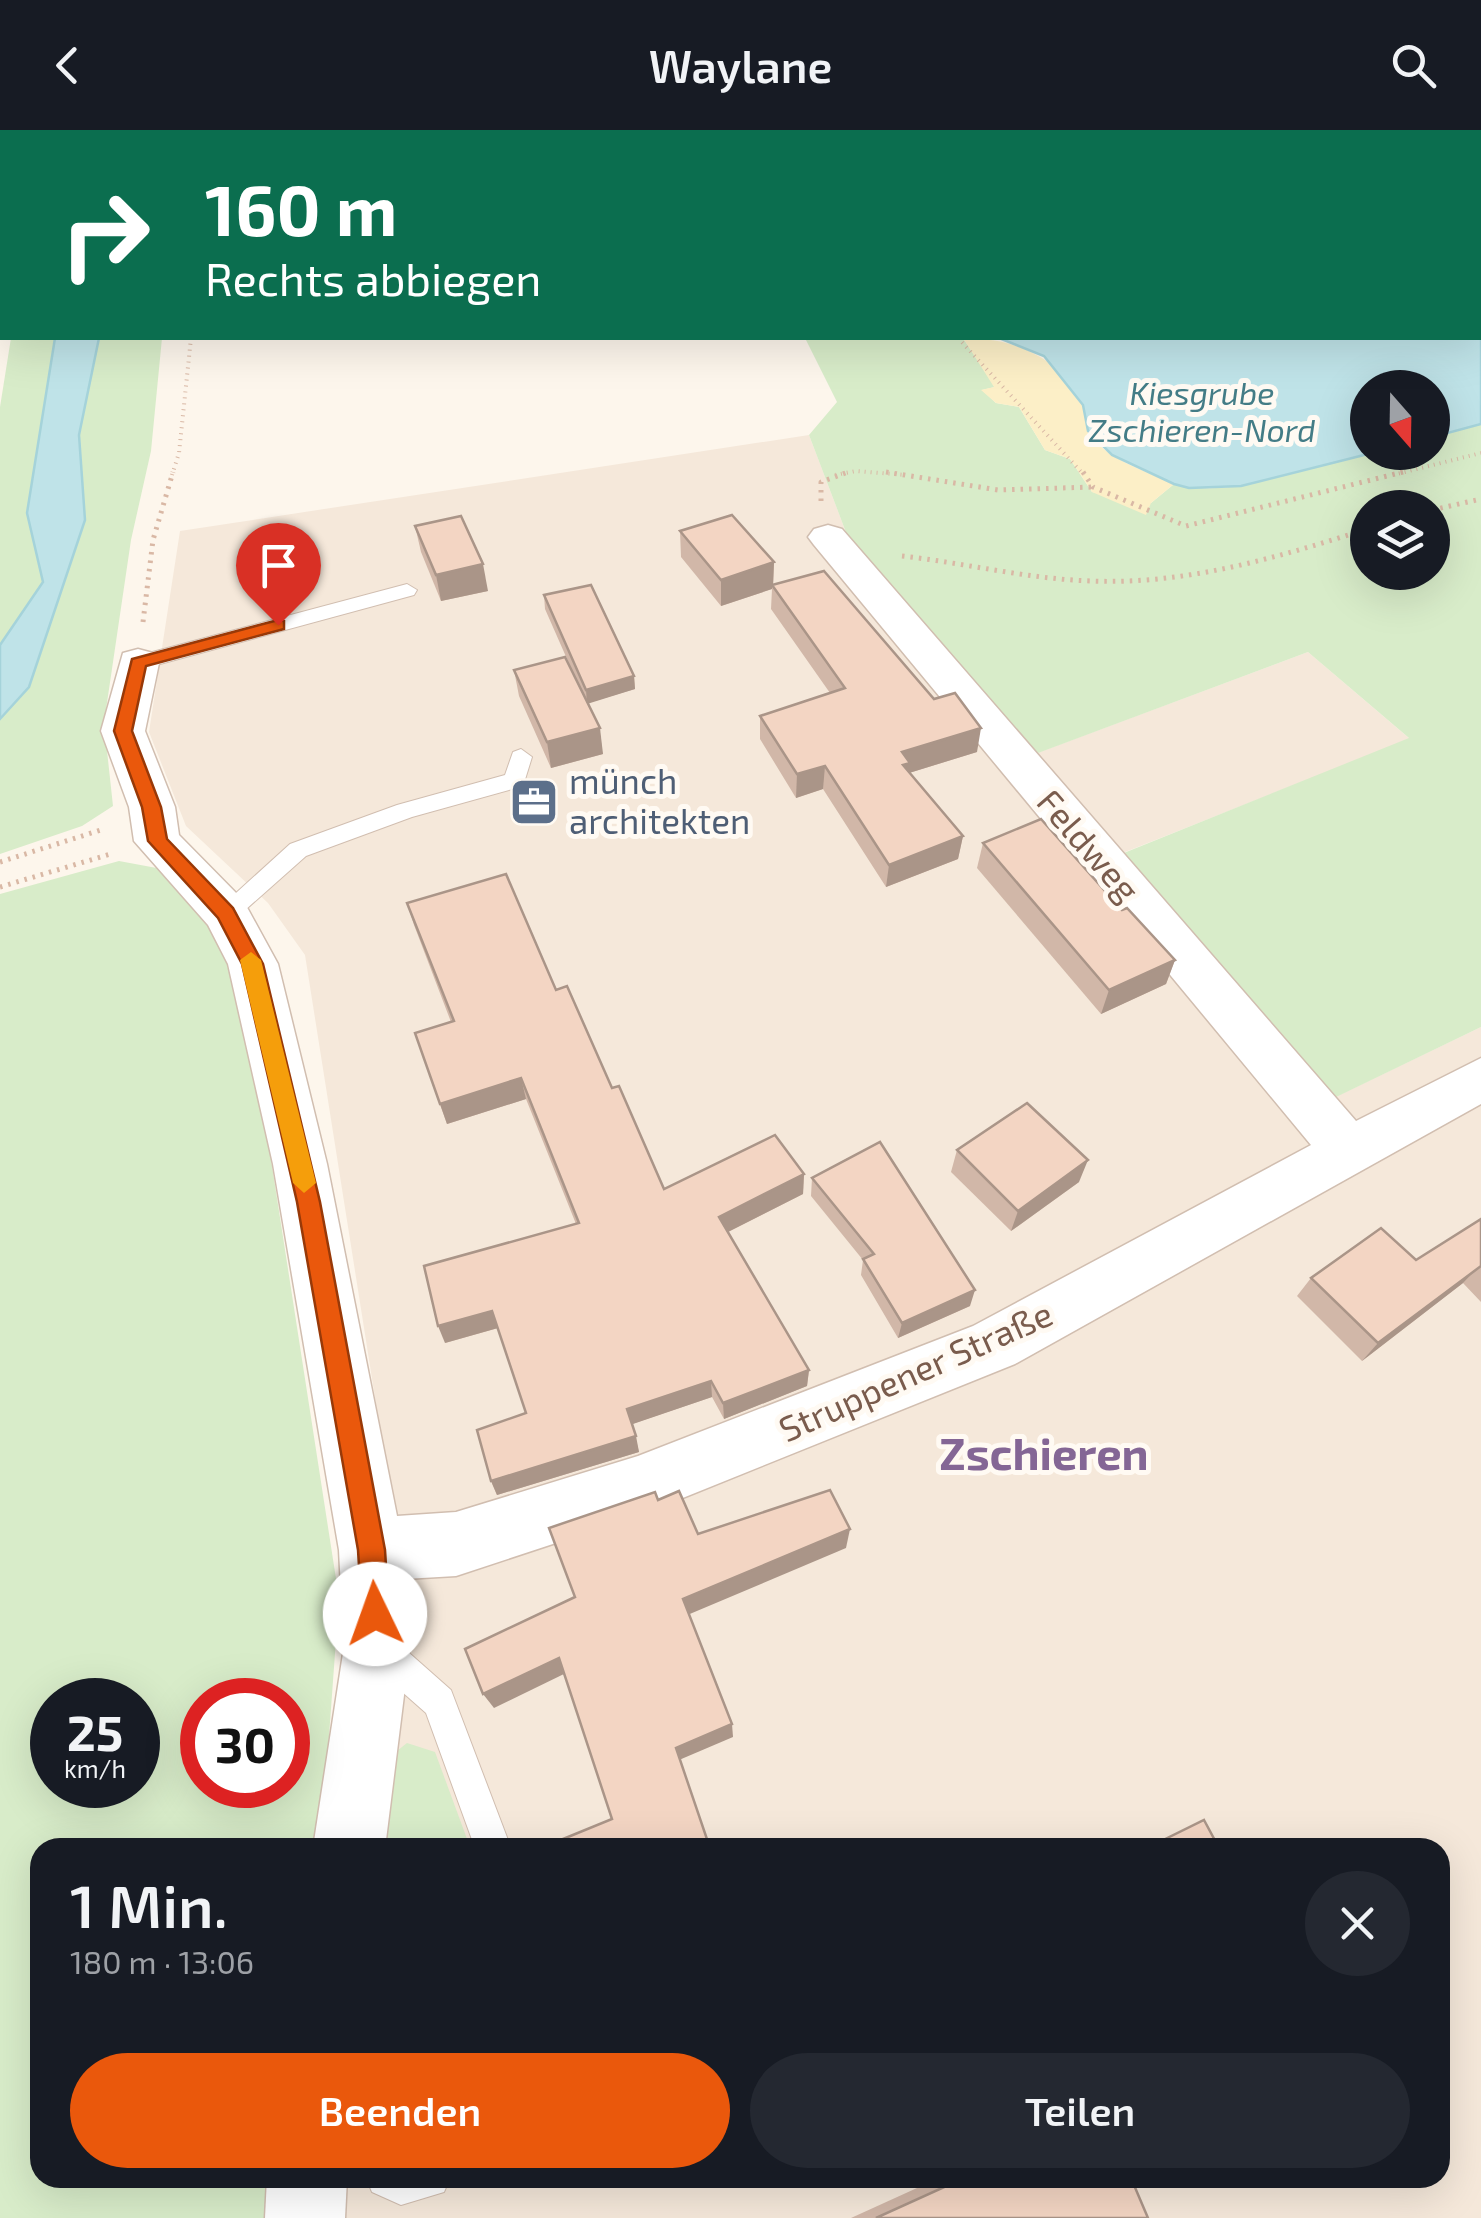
<!DOCTYPE html>
<html lang="de">
<meta charset="utf-8">
<style>
body{margin:0;font-family:"Exo 2",sans-serif;background:#242831;color:#f1f3f6;height:100vh;display:flex;flex-direction:column;font-size:38px;white-space:nowrap}
*{box-sizing:border-box;margin:0}
p{font-size:32px;color:#9ea1a6}
.icon{flex:none;width:55px;height:55px;fill:none;stroke:currentColor;stroke-width:2;stroke-linecap:round;stroke-linejoin:round}
.map{position:relative;flex:1;overflow:hidden}
.details{position:absolute;left:30px;top:1708px;width:1420px;height:350px;display:flex;flex-direction:column;background:#171b24;border-radius:30px;box-shadow:0 10px 40px #0002}
.details>*{flex:none}
.guide{position:absolute;left:0px;top:0px;width:1482px;height:210px;box-shadow:0 10px 40px #0002;background:#0b6e4f;color:#fff;overflow:hidden}
.needle{width:65px;rotate:160deg}
.fabs{position:absolute;left:1350px;top:240px;display:grid;gap:20px}
.fabs a{display:grid;place-items:center;width:100px;height:100px;border-radius:50%;background:#171b24;box-shadow:0 10px 40px #0002;font-size:50px}
.speed{position:absolute;left:30px;top:1548px;display:flex;gap:20px;font-size:50px;font-weight:700;text-align:center}
.speed>*{display:grid;place-content:center;width:130px;height:130px;border-radius:50%;background:#171b24;box-shadow:0 10px 40px #0002;line-height:1}
.speed small{font-size:25px;font-weight:400}
.speed .limit{border:15px solid #d22;background:#fff;color:#111}
.pin{position:absolute;display:grid;place-items:center;width:85px;height:85px;color:#fff;margin:-102px -42px;border-radius:50% 50% 50% 0;rotate:-45deg;box-shadow:0 0 10px #0007}
.pin .icon{rotate:45deg}
.me{position:absolute;width:110px;margin:-55px;rotate:357deg;stroke-linejoin:round;filter:drop-shadow(0 0 8px #0008)}
.turn{display:flex;align-items:center;gap:35px;height:210px;padding:0 40px;font-size:45px}
.turn .icon{width:130px;height:130px;stroke-width:2.5}
.turn b{display:block;font-size:70px;line-height:85px}
.round{display:grid;place-items:center;flex:none;width:105px;height:105px;border-radius:52px;background:#242831}
.summary{display:flex;align-items:center;justify-content:space-between;height:170px;padding:0 40px}
h1{font-size:60px;font-weight:600;line-height:75px}
.primary-button{display:flex;gap:20px;margin-top:auto;padding:20px 40px}
.primary-button a{flex:1;height:115px;border-radius:60px;background:#ea580c;color:#fff;font-size:40px;font-weight:600;line-height:115px;text-align:center}
.primary-button a+a{background:#242831;color:#f1f3f6}
header{display:flex;justify-content:space-between;align-items:center;height:130px;padding:0 40px;background:#171b24;font-size:45px;font-weight:600}
.map>svg:first-child{display:block}
.residential{fill:#f5e8da}
.green{fill:#d8ecc9;fill-rule:evenodd}
.sand{fill:#fcefc7}
.water{fill:#bfe3e8;stroke:#a5d3da;stroke-width:2.5}
.lines{fill:none;stroke-linecap:round;stroke-linejoin:round}
.lane-casing{stroke:#d1beb0;stroke-width:2}
.street-casing{stroke:#d1beb0;stroke-width:3}
.path-far1{stroke:#d9b8a5;stroke-width:4;stroke-dasharray:1 5;stroke-linecap:butt}
.path{stroke:#d9b8a5;stroke-width:5;stroke-dasharray:2.5 6;stroke-linecap:butt}
.lane{fill:#fff;fill-rule:evenodd}
.street{fill:#fff;fill-rule:evenodd}
.wall{fill:#d1b7a8}
.shaded-wall{fill:#aa9588}
.building{fill:#f3d5c3;stroke:#aa9588;stroke-width:2.5}
.route{fill:#ea580c;stroke:#983908;stroke-width:2.5}
.slow{fill:#f59e0b}
.labels{text-anchor:middle;stroke-width:10;stroke-linejoin:round;paint-order:stroke}
.far-water-label{font-size:32px;font-style:italic;fill:#437c86;stroke:#fffaf3}
.service-label{font-size:35px;fill:#4e5e75;stroke:#fffaf3;text-anchor:start}
.street-label{font-size:35px;fill:#7a5c4d;stroke:#fffaf3}
.district-label{font-size:45px;font-weight:bold;fill:#846695;stroke:#fffaf3}
</style>
<header><svg class="icon" aria-label="back" viewBox="0 0 24 24"><path d="M15 5l-7 7 7 7"/></svg>Waylane<svg class="icon" aria-label="search" viewBox="0 0 24 24"><circle cx="10" cy="10" r="6"/><path d="M15 15l6 6"/></svg></header>
<div class="map">
<svg width="1481" height="2088" viewBox="0 0 1481 2088">
<rect width="100%" height="100%" fill="#fdf6ec"/>
<path class="residential" d="M809,305L847,405L1021,629L1308,522L1410,609L1105,730L1331,969L1481,897V2088H303L305,2048H1440V1718L357,1717L383,1318L305,825L268,773L186,696L149,602L180,401Z"/>
<g class="green">
<path d="M11,208H162L151,321L131,410L104,593L113,676L82,696L0,724V277Z"/>
<path d="M805,208H963L995,257L982,260L996,273L1019,277L1045,320L1070,329L1092,362L1151,373L1174,354C1241,371 1305,332 1370,323C1390,320 1412,323 1432,322L1433,307L1481,294V897L1332,969L1104,731L1409,608L1308,522L1022,629L847,405L809,305L837,272ZM1368,378H1432V442H1368Z"/>
<path d="M119,731L162,739L219,804L261,965L339,1468L321,1717L40,1718V2048H284L279,2088H0V764ZM52,1570H138V1655H52ZM202,1570H288V1655H202Z"/>
<path d="M407,1613L435,1622L470,1717L378,1718L387,1629Z"/>
</g>
<path class="sand" d="M963,208C1012,207 1064,228 1084,277C1087,284 1085,294 1088,301C1103,329 1147,341 1174,354L1151,373L1146,385L1092,362L1070,329L1045,320L1019,277L996,273L981,260L994,257Z"/>
<g class="water">
<path d="M891,0H1481V294L1433,307L1432,258H1368V322L1372,323L1241,356L1189,358L1174,354L1112,325L1088,301L1083,275L1044,226L999,208H1480V2Z"/>
<path d="M55,208H99L79,305L85,390L29,557L0,589V515L43,452L27,383Z"/>
</g>
<g class="lines">
<g class="lane-casing">
<g id="lane">
<path d="M407,454L417,460L414,465L138,540L127,533L130,528Z"/>
<path d="M521,619L532,627L523,656L412,687L306,726L235,789L226,792L214,783L290,714L397,675L505,645L513,622Z"/>
<path d="M378,1501L390,1506L451,1560L511,1718H475L426,1583L366,1530L361,1518L366,1506Z"/>
<path d="M366,2048H450L444,2062L401,2075L372,2062Z"/>
</g>
</g>
<g class="street-casing">
<g id="street">
<path d="M828,395L842,399L1356,991L1481,928V974L1015,1234L638,1386L456,1446L405,1449L410,1517L385,1718H313L344,1517L339,1420L273,1034L228,834L208,795L134,711L129,677L101,601L123,523L138,519L153,523L159,533L145,601L175,677L179,705L243,770L278,834L327,1034L397,1386L456,1382L638,1326L973,1196L1311,1015L814,415L808,407L814,399Z"/>
<path d="M267,2048H347L345,2088H265Z"/>
</g>
</g>
<g class="path-far1">
<path d="M958,208L1084,345"/>
<path d="M172,345L179,323L191,208"/>
<path d="M835,345L856,341L906,345"/>
<path d="M1393,345L1481,323"/>
</g>
<g class="path">
<path d="M886,342L998,360L1093,357"/>
<path d="M1083,342L1093,357L1186,396L1403,342"/>
<path d="M821,371V352L848,342"/>
<path d="M1432,380L1481,369"/>
<path d="M902,426C965,433 1028,449 1091,451C1187,455 1278,427 1368,399"/>
<path d="M143,492L153,410L173,342"/>
<path d="M0,732L104,699"/>
<path d="M0,757L114,723"/>
</g>
<use href="#lane" class="lane"/>
<use href="#street" class="street"/>
</g>
<g class="wall">
<path d="M415,396L488,461L441,471L421,422Z"/>
<path d="M680,401L774,432L773,455L977,622L909,643L963,706L958,729L886,757L823,659L796,668L760,609V586L830,563L771,479L772,459L721,476L681,427Z"/>
<path d="M544,465L634,546L635,559L588,573L603,624L551,638L519,566L514,540L582,563L545,479Z"/>
<path d="M983,713L1122,780L1175,830L1166,854L1101,884L977,738Z"/>
<path d="M407,773L556,860L612,958L664,1059L804,1044L803,1064L728,1102L809,1240L807,1256L724,1289L712,1267L632,1294L639,1322L497,1365L491,1351L526,1283L498,1198L445,1213L576,1094L526,969L447,994L422,924L451,892L414,795Z"/>
<path d="M957,1020L1079,1052L1011,1101L951,1042Z"/>
<path d="M812,1048L970,1176L898,1208L861,1145L863,1130L811,1066Z"/>
<path d="M1481,1089V1172L1463,1153L1362,1231L1297,1166L1311,1148L1416,1130Z"/>
<path d="M939,2048H1131L1148,2088H851Z"/>
</g>
<g class="shaded-wall">
<path d="M774,432L773,457L772,455V459L721,476V450Z"/>
<path d="M483,434L488,461L441,471L436,445Z"/>
<path d="M634,546L635,559L587,574L586,560Z"/>
<path d="M600,598L603,624L551,638L547,612Z"/>
<path d="M981,598L977,622L909,643L900,659L902,622Z"/>
<path d="M825,636L823,659L796,668L797,644Z"/>
<path d="M963,706L958,729L886,757L889,735Z"/>
<path d="M1175,830L1166,854L1101,884L1109,860Z"/>
<path d="M521,948L526,969L447,994L440,974Z"/>
<path d="M1088,1030L1079,1052L1011,1101L1018,1081Z"/>
<path d="M804,1044L803,1064L720,1106L719,1087Z"/>
<path d="M1480,1135L1463,1153L1362,1231L1378,1213Z"/>
<path d="M975,1160L970,1176L898,1208L902,1193Z"/>
<path d="M492,1181L498,1198L445,1213L438,1196Z"/>
<path d="M809,1240L807,1256L724,1289L723,1273Z"/>
<path d="M711,1251L712,1267L630,1295L627,1279Z"/>
<path d="M636,1306L639,1322L497,1365L491,1351Z"/>
<path d="M850,1399L846,1418L685,1486L683,1469Z"/>
<path d="M559,1528L566,1543L494,1578L483,1564Z"/>
<path d="M732,1594L733,1607L679,1630L676,1618Z"/>
</g>
<g class="building">
<path d="M732,385L774,432L721,450L680,401Z"/>
<path d="M461,386L483,434L436,445L415,396Z"/>
<path d="M824,441L934,569L955,563L981,598L902,622L910,633L903,635L963,706L889,735L825,636L797,644L760,586L845,558L772,455Z"/>
<path d="M591,455L634,546L586,560L544,465Z"/>
<path d="M565,527L600,598L547,612L514,540Z"/>
<path d="M1041,689L1122,780L1127,778L1175,830L1109,860L983,713Z"/>
<path d="M506,744L556,860L567,856L612,958L619,956L664,1059L775,1005L804,1044L719,1087L809,1240L723,1273L711,1251L627,1279L636,1306L491,1351L477,1300L526,1283L492,1181L438,1196L424,1136L579,1093L521,948L440,974L415,903L454,891L407,773Z"/>
<path d="M1027,973L1088,1030L1018,1081L957,1020Z"/>
<path d="M880,1012L975,1160L902,1193L863,1129L874,1124L812,1048Z"/>
<path d="M1481,1089V1136L1378,1213L1311,1148L1381,1098L1416,1130Z"/>
<path d="M830,1360L850,1399L683,1469L732,1594L676,1618L710,1718H541L612,1689L559,1528L483,1564L465,1519L575,1467L549,1398L655,1362L658,1370L679,1361L698,1404Z"/>
<path d="M1204,1690L1219,1718H1147Z"/>
<path d="M964,2048H1131L1148,2088H876Z"/>
</g>
<path class="route" d="M278,490L284,491V499L146,536L132,601L161,677L167,709L233,778L263,834L320,1072L385,1420L389,1484L385,1494L375,1498L366,1494L362,1484L358,1420L297,1072L242,834L218,788L148,711L142,677L114,601L132,529Z"/>
<path class="slow" d="M251,822L261,830L316,1053L304,1063L293,1053L240,830Z"/>
<defs>
<g id="office-square" transform="scale(2.5)"><rect x="-9" y="-9" width="18" height="18" rx="4" fill="#5c6f8a" stroke="#fffaf3"/><path d="M-6-3h4V-5.5h4V-3h4V5H-6ZM-1-4.5V-3h2v-1.5ZM-6 0V1H6V0Z" fill="#fff"/></g>
</defs>
<g fill-rule="evenodd">
<use href="#office-square" x="534" y="672"/>
</g>
<g class="labels">
<g class="far-water-label">
<text x="1202" y="275">Kiesgrube<tspan x="1202" dy="37">Zschieren-Nord</tspan></text>
</g>
<g class="service-label">
<text x="569" y="664">münch<tspan x="569" dy="40">architekten</tspan></text>
</g>
<g class="street-label">
<text transform="translate(1088 716) rotate(49)" y="12">Feldweg</text>
<text transform="translate(916 1242) rotate(-24)" y="12">Struppener Straße</text>
</g>
<g class="district-label">
<text x="1044" y="1340">Zschieren</text>
</g>
</g>
</svg>
<div class="fabs">
<a><svg class="needle" viewBox="-14 -14 28 28"><path d="M0-13l5 13h-10z" fill="#e53935"/><path d="M0 13l5-13h-10z" fill="#9ea1a6"/></svg></a>
<a><svg class="icon" aria-label="layers" viewBox="0 0 24 24"><path d="M12 4l9 5-9 5-9-5zM3 14l9 5 9-5"/></svg></a>
</div>
<div class="speed"><div>25<small>km/h</small></div><div class="limit">30</div></div>
<div class="pin" style="left:278px;top:495px;background:#d93025"><svg class="icon" aria-label="arrive" viewBox="0 0 24 24"><path d="M6 21V4h12l-3 4 3 4H6"/></svg></div>
<svg class="me" style="left:375px;top:1484px" viewBox="-20 -20 40 40"><circle r="19" fill="#fff"/><path d="M0-13L10 11 0 6-10 11z" fill="#ea580c"/></svg>
<div class="guide">
<div class="turn"><svg class="icon" aria-label="right" viewBox="0 0 24 24"><path d="M7 20v-9h11M14 6l5 5-5 5"/></svg><div><b>160 m</b>Rechts abbiegen</div></div>
</div>
<section class="details">
<div class="summary"><div><h1>1 Min.</h1><p>180 m · 13:06</p></div><a class="round"><svg class="icon" aria-label="close" viewBox="0 0 24 24"><path d="M6 6l12 12M18 6L6 18"/></svg></a></div>
<div class="primary-button"><a>Beenden</a><a>Teilen</a></div>
</section>
</div>
